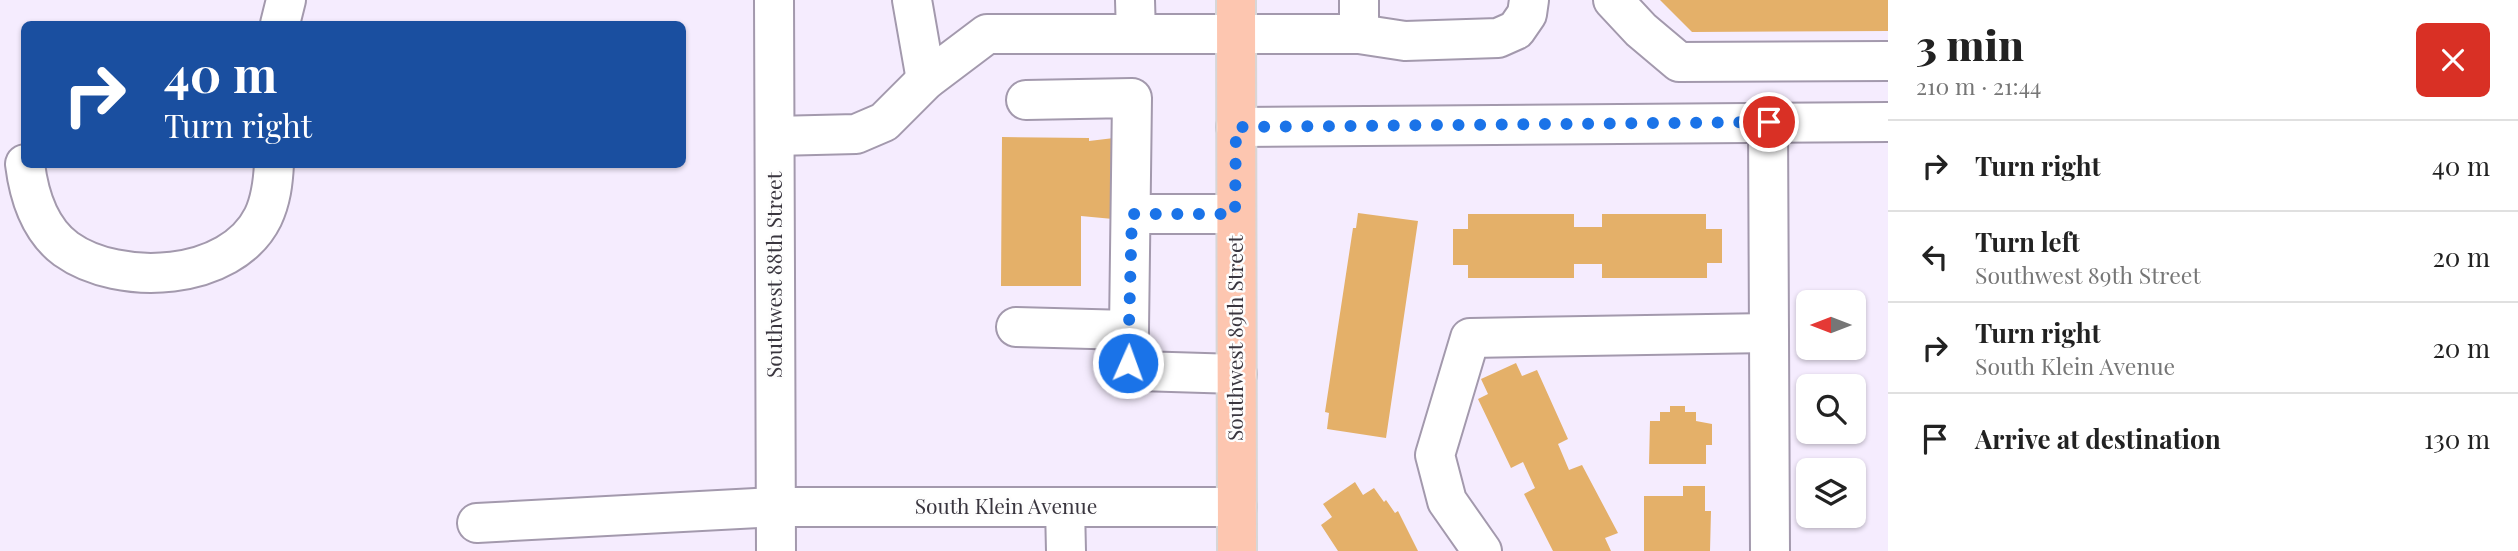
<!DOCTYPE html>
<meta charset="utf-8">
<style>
body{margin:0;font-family:"Playfair Display",serif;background:#f6f6f6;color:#222;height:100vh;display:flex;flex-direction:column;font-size:26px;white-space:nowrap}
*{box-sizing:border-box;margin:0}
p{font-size:23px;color:#767676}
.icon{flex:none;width:38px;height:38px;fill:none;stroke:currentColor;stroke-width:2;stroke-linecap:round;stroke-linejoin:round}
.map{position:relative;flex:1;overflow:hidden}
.side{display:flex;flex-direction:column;background:#fff;width:630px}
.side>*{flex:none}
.guide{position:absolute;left:21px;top:21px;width:665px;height:147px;border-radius:10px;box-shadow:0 2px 5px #0004;background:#1a4fa0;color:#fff;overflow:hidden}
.needle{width:46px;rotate:270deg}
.buttons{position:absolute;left:1796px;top:290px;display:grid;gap:14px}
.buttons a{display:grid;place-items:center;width:70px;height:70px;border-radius:10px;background:#fff;box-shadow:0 2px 5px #0004;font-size:35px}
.pin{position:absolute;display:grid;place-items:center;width:60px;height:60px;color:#fff;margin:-30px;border:4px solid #fff;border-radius:50%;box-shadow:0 2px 7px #0007}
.me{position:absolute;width:77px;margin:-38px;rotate:2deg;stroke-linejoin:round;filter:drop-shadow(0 0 5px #0008)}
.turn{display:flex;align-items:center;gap:24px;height:147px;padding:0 28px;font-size:32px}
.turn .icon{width:91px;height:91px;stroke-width:2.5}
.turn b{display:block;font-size:49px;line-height:60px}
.round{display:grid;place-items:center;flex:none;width:74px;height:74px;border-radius:10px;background:#f6f6f6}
.headline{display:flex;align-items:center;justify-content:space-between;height:119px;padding:0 28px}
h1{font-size:42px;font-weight:800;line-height:52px}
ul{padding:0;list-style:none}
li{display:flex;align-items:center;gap:21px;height:91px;padding:0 28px;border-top:2px solid #e0e0e0}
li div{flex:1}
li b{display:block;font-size:26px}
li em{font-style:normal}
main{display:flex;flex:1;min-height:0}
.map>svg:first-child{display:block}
.building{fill:#e4b069}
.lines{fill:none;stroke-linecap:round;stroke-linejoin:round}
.minor-casing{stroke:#a399ad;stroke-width:42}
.major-casing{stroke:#d7d7d8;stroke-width:42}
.minor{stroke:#fff;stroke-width:38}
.major{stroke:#fdc6b0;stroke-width:38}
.route{stroke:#1a73e8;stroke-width:12;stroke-dasharray:0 21.6}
.labels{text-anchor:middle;stroke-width:5;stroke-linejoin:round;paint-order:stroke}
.street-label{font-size:21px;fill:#39353e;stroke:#fdfdfd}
</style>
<main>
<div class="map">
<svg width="1888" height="551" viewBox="0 0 1888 551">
<rect width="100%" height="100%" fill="#f5ecfe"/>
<g class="building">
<path d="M1660,0H1888V31L1692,32Z"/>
<path d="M1002,137L1089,138V141L1114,138L1113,219L1081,216V286H1001Z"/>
<path d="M1358,213L1418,221L1386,438L1327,429L1329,413L1325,412L1353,228H1356Z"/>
<path d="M1468,214H1574V227H1602V214H1706V229H1722V263H1707V278H1602V264H1574V278H1468V265H1453V229H1468Z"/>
<path d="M1516,363L1522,376L1537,370L1568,439L1558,444L1569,470L1582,465L1618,533L1605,538L1611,551H1553L1524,494L1535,488L1523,462L1511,468L1478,399L1488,394L1481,379Z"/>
<path d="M1670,406H1685V412H1696V421L1712,424V445H1706V464H1649L1650,421H1660V412H1670Z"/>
<path d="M1355,482L1363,495L1374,488L1384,502L1386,500L1395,513L1398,511L1418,551H1338L1321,525L1332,517L1323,504Z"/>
<path d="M1683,486H1705V511H1711L1710,551H1644V496H1683Z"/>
</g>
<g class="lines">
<g class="minor-casing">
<g id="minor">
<path d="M774,0L776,551"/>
<path d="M912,0L926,80"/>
<path d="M1359,0V34"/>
<path d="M1613,0L1641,30L1679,62L1888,61"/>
<path d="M280,24L286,0"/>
<path d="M1136,34H1359L1405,41L1498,38L1516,30L1527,14L1529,0"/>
<path d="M1026,100L1132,98L1129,330"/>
<path d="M1768,122L1770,551"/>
<path d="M1236,127L1888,122"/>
<path d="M775,136L856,134L884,122L926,80L987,34H1136L1135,0"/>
<path d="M25,164C29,196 39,229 66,249C119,287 231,282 263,217C271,200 273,183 274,164"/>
<path d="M1132,214H1235"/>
<path d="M1016,327L1129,330L1128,363L1139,371L1237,374"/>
<path d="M1065,507L1066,551"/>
<path d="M477,523L776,507H1237"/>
<path d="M1482,551L1447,501L1435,455L1470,338L1769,333"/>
</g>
</g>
<g class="major-casing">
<path id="major" d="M1236,0L1237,551"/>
</g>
<use href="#minor" class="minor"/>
<use href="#major" class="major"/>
</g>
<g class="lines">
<path class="route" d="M1128,363L1132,214H1235L1236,127L1769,122"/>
</g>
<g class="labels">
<g class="street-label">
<text transform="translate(775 275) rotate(-90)" y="7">Southwest 88th Street</text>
<text transform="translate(1236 338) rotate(-90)" y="7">Southwest 89th Street</text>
<text x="1006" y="514">South Klein Avenue</text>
</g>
</g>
</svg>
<div class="buttons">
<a><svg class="needle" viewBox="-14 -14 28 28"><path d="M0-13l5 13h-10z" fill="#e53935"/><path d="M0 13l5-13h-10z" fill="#767676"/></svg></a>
<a><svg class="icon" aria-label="search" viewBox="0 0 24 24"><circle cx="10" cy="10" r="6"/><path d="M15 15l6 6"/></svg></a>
<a><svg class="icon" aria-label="layers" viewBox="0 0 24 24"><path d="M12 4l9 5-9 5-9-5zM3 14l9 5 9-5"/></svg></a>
</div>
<div class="pin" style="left:1769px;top:122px;background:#d93025"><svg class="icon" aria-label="arrive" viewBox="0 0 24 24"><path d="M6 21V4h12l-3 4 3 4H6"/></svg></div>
<svg class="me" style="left:1128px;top:363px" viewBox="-20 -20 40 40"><circle r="17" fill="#1a73e8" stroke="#fff" stroke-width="3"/><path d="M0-11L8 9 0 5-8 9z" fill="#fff"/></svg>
<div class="guide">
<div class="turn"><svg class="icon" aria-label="right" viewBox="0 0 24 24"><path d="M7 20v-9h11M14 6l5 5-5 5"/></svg><div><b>40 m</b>Turn right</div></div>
</div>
</div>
<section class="side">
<div class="headline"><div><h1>3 min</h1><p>210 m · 21:44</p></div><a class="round" style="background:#d93025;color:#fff"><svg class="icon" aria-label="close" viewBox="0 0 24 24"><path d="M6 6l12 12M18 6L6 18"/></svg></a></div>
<ul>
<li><svg class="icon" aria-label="right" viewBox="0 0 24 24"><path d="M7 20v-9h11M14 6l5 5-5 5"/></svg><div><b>Turn right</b></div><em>40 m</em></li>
<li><svg class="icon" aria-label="left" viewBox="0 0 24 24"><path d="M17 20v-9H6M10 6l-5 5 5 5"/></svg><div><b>Turn left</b><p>Southwest 89th Street</p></div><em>20 m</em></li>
<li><svg class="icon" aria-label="right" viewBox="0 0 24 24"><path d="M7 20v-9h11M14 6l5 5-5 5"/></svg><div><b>Turn right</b><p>South Klein Avenue</p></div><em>20 m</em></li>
<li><svg class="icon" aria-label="arrive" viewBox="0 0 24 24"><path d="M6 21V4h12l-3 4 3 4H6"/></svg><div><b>Arrive at destination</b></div><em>130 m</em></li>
</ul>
</section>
</main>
